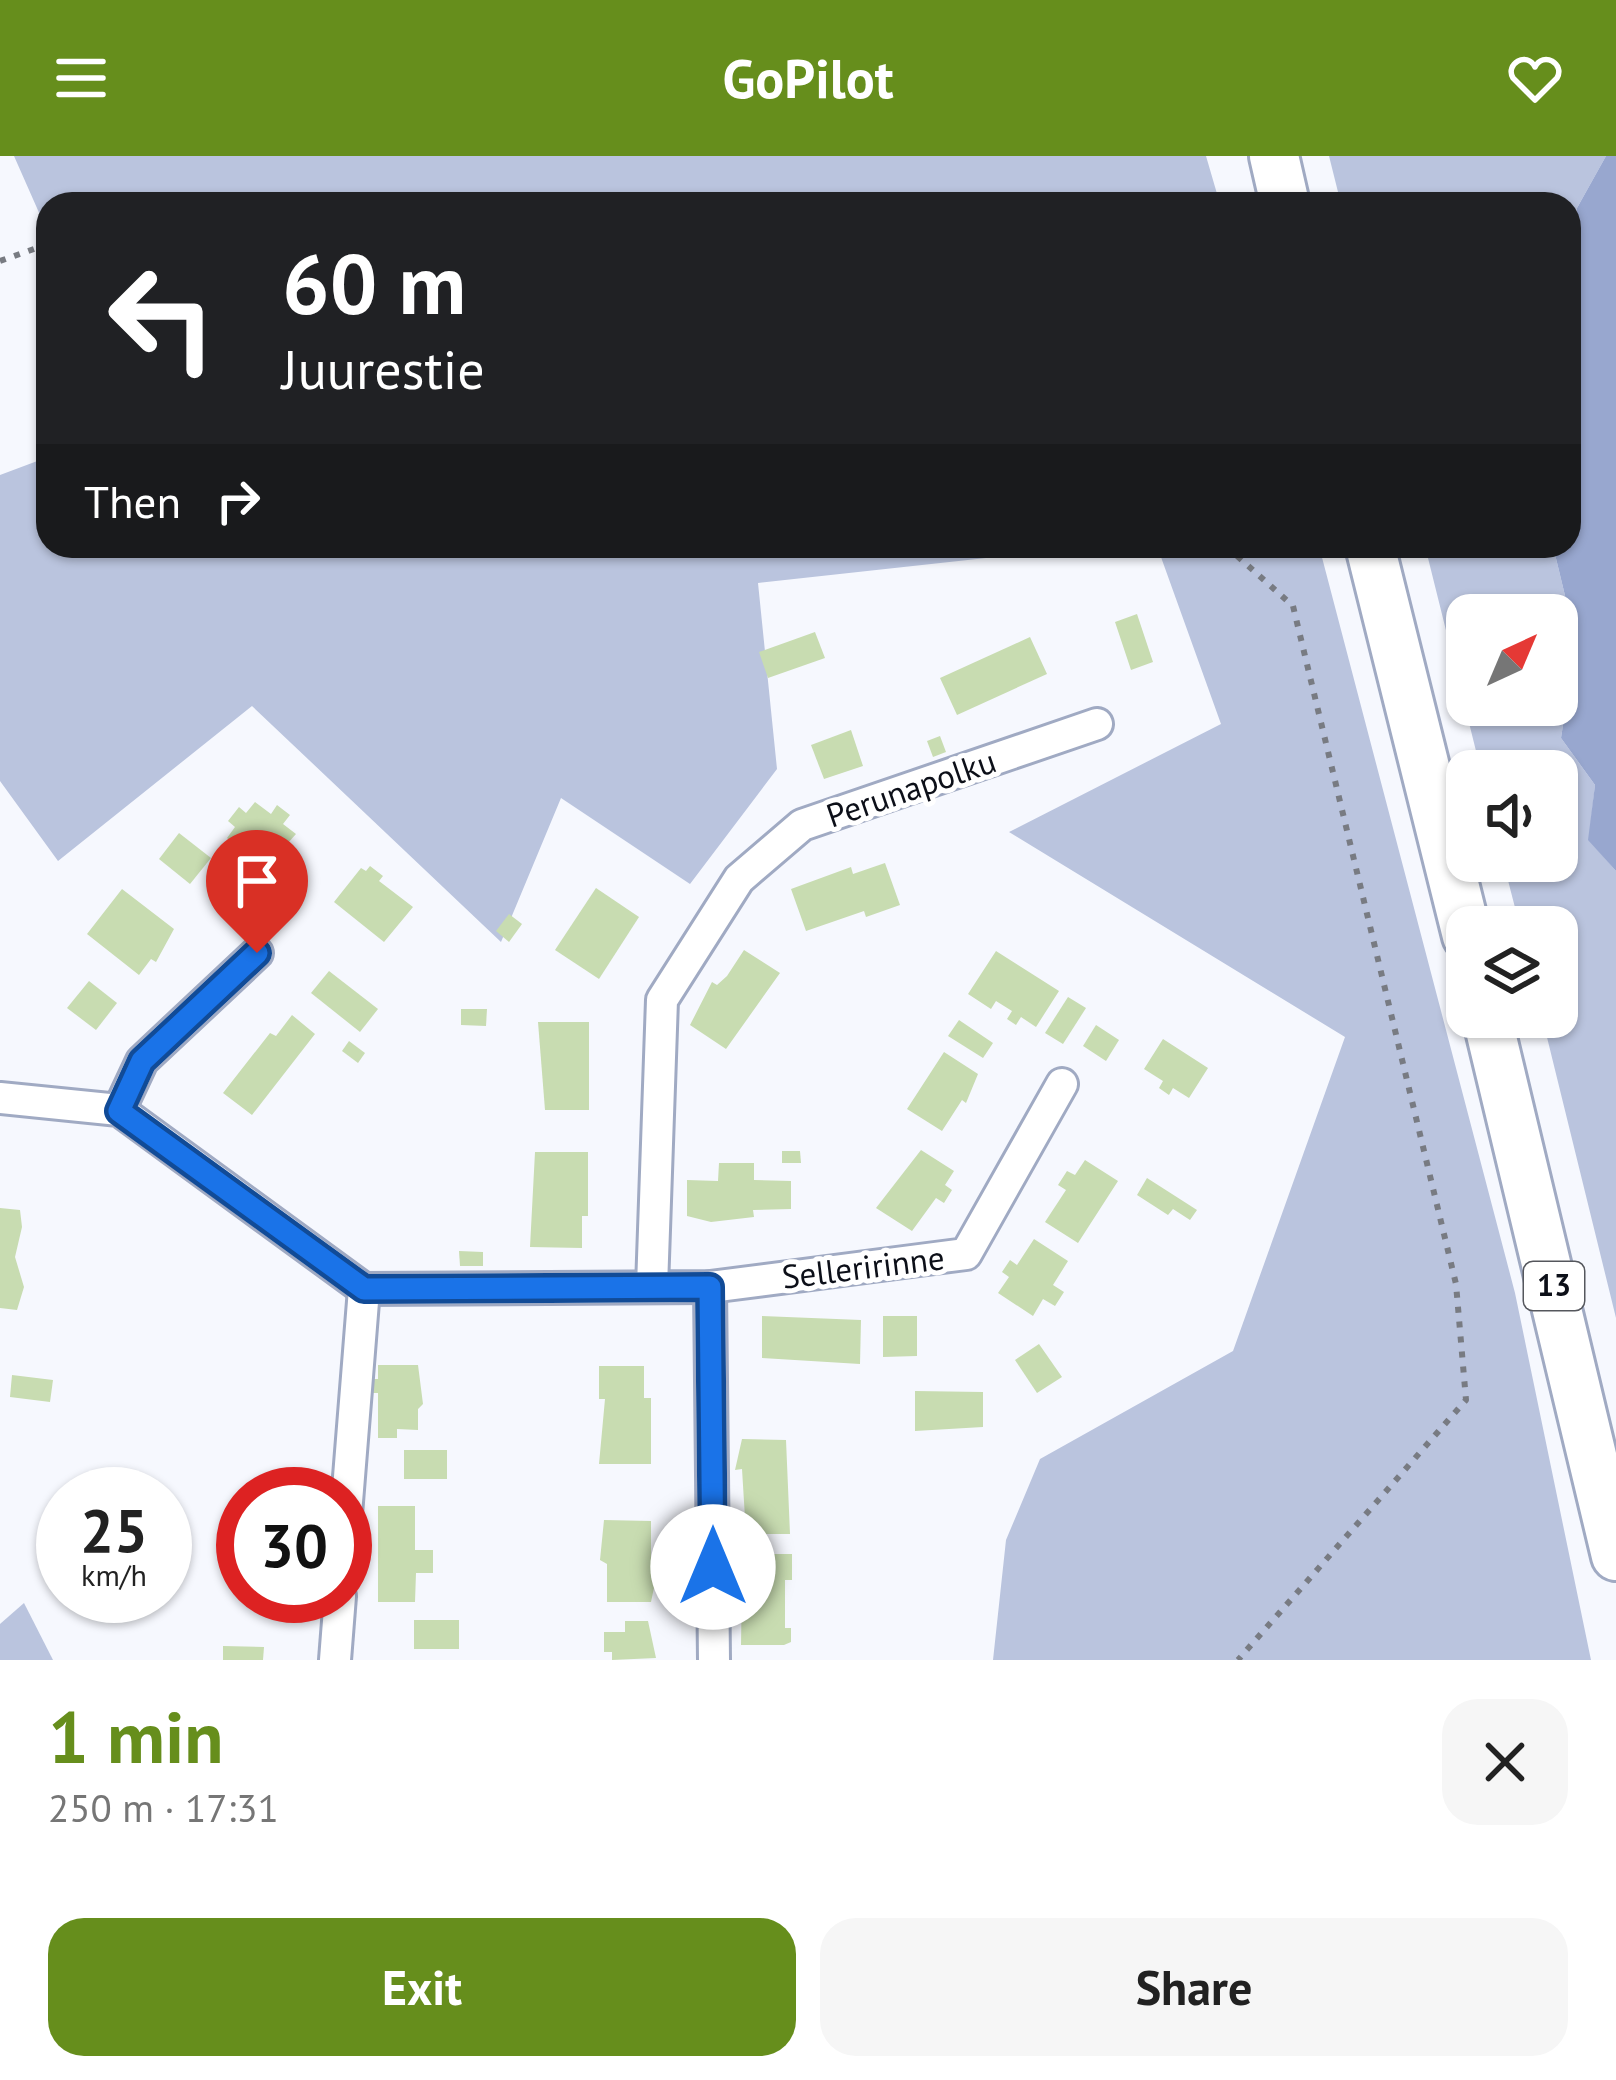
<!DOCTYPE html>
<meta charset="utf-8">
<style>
body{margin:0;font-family:"PT Sans",sans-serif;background:#f6f6f6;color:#222;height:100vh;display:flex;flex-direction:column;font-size:45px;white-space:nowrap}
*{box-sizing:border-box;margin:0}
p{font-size:39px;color:#767676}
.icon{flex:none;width:66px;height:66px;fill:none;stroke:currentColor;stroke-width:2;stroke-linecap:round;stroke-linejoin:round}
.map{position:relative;height:1504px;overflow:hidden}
.drawer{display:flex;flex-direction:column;background:#fff;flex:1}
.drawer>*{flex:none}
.guide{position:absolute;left:36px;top:36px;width:1545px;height:366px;border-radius:36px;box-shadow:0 3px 9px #0004;background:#202124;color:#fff;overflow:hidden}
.needle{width:78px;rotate:44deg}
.tools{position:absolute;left:1446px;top:438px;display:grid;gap:24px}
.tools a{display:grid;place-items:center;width:132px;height:132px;border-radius:24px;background:#fff;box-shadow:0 3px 9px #0004;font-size:60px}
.speed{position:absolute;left:36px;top:1311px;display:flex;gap:24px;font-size:60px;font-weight:700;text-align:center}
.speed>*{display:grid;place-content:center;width:156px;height:156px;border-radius:50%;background:#fff;box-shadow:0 3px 9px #0004;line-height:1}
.speed small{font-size:30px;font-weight:400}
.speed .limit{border:18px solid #d22;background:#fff;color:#111}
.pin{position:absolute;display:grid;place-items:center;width:102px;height:102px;color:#fff;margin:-123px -51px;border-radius:50% 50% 50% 0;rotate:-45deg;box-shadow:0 0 12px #0007}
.pin .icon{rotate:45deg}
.me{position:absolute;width:132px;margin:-66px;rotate:0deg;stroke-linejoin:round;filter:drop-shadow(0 0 9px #0008)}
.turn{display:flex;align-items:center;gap:42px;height:252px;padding:0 48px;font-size:54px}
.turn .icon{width:156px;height:156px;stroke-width:2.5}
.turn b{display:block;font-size:84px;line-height:102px}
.then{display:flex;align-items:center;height:114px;padding:0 48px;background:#0003;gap:24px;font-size:45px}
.round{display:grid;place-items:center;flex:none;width:126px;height:126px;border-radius:36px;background:#f6f6f6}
.head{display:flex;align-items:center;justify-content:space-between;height:204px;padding:0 48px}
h1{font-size:72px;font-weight:700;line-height:90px;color:#668e1c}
.primary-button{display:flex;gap:24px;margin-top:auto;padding:24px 48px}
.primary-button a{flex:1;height:138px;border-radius:36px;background:#668e1c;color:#fff;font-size:48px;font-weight:700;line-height:138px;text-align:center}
.primary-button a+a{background:#f6f6f6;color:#222}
header{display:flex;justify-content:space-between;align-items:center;height:156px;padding:0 48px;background:#668e1c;color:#fff;font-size:54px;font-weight:700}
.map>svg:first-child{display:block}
.green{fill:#bac4de;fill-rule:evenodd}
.water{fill:#98a7cf}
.building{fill:#c8dcb1}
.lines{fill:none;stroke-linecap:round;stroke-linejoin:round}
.minor-casing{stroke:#a0aac3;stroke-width:36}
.trunk-casing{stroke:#a0aac3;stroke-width:54}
.path{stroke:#787b82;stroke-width:6;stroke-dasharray:6 9;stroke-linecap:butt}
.minor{stroke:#fff;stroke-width:30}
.trunk{stroke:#fff;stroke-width:48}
.route-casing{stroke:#114b97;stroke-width:30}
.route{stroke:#1a73e8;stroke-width:21}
.labels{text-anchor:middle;stroke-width:10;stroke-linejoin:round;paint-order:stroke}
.shield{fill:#fff;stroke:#55575d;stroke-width:3}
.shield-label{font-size:30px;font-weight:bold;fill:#0c0f18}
.street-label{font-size:33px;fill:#0c0f18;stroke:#fff}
</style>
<header><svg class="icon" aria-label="menu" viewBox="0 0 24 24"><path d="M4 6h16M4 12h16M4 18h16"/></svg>GoPilot<svg class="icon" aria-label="heart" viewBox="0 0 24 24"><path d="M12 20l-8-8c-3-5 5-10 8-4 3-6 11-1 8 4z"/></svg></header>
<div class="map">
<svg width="1616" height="1504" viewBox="0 0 1616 1504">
<rect width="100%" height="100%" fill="#f6f8fe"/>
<g class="green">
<path d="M14,0H1206L1220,48H48V77Z"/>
<path d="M1329,0H1606L1577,52L1569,115V48H1341Z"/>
<path d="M48,301V390H1095L758,427L777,613L690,728L561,642L501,786L252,550L58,705L0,625V319Z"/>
<path d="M1157,390H1319L1515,1137L1591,1504H993L1006,1384L1040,1303L1233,1195L1345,881L1009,676L1221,568Z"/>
<path d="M1425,390H1553L1576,485L1561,582L1595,629L1589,684L1616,715V1162L1542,861H1557V771H1520L1503,705H1557V615H1481ZM1467,459H1557V549H1467Z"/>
<path d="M24,1447L53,1504H0V1468Z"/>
</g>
<path class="water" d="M1606,0H1616V715L1588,684L1595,629L1561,582L1576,485L1553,390H1569V115L1577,52Z"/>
<g class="building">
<path d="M1137,458L1153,506L1131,514L1115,466Z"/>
<path d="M815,476L825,502L768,522L759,496Z"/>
<path d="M1030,481L1047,518L957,559L940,522Z"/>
<path d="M851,574L863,610L824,623L811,589Z"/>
<path d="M940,580L946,596L933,601L927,585Z"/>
<path d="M255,646L271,658L277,649L290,659L283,668L296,678L287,688L294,694L283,708L276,703L267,714L227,682L235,671L228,665L239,651L246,657Z"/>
<path d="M179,677L211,702L190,728L159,703Z"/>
<path d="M885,707L900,749L866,761L864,755L806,775L791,733L851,711L853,718Z"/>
<path d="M370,710L383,720L379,725L413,751L384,786L334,746L361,712L366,715Z"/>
<path d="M596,732L639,761L599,823L555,794Z"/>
<path d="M122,733L174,773L156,806L151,803L139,819L87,778Z"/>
<path d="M509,758L522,768L509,786L496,775Z"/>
<path d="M744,794L780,817L726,893L690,869L712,826L717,829L727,820Z"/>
<path d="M996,795L1059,835L1036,871L1021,861L1016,869L1007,863L1012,855L996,845L991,853L968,838Z"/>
<path d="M329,815L378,853L360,876L311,837Z"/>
<path d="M89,825L117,847L96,874L67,852Z"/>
<path d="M1068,841L1086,852L1063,888L1045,877Z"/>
<path d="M461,853H487L486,870L461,869Z"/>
<path d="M292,859L315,878L252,959L223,937L270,877L276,880Z"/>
<path d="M959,864L993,887L983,902L948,880Z"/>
<path d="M538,866H589V954H545Z"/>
<path d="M1096,869L1119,884L1106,905L1083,890Z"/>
<path d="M1163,883L1208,912L1189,942L1173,932L1169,939L1159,932L1163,925L1144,913Z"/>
<path d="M349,885L365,897L358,907L342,895Z"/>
<path d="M944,896L978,918L966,947L962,944L942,975L907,953Z"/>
<path d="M921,994L954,1015L945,1029L952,1034L944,1047L936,1042L912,1075L876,1052Z"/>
<path d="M782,995H800L801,1007H782Z"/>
<path d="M535,996H588V1060H582V1092L530,1091Z"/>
<path d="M1085,1004L1118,1025L1078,1087L1045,1066L1066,1034L1058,1029L1067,1015L1075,1019Z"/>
<path d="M719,1007H754V1024L791,1025V1053L753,1054L754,1061L711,1066L687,1060V1024L718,1025Z"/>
<path d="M1147,1022L1197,1054L1190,1064L1173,1053L1168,1059L1137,1039Z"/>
<path d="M0,1052L20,1054L22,1071L15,1101L24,1131L17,1154L0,1152Z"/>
<path d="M1034,1083L1068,1105L1053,1129L1064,1136L1055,1150L1043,1143L1033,1160L998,1137L1009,1121L1002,1116L1010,1104L1017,1109Z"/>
<path d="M459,1095L483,1096V1110H460Z"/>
<path d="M762,1160L861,1164L860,1208L762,1202Z"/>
<path d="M883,1160H917V1200L883,1201Z"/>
<path d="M1039,1188L1062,1221L1037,1237L1015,1204Z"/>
<path d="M378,1209H418L423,1248L418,1253V1274L397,1273V1282H378V1237H368L369,1223H378Z"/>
<path d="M599,1210H644V1242H651V1308H599L605,1243H599Z"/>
<path d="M12,1219L53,1224L50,1246L10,1241Z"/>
<path d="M915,1235L983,1236V1271L915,1275Z"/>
<path d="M742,1283L786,1284L790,1378H746L742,1313L735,1314Z"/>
<rect x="404" y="1294" width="43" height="29"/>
<path d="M378,1350H415V1394H433V1417H416L415,1446H378Z"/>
<path d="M604,1364L651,1365V1422H656L651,1446H607V1408L600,1404Z"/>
<path d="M758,1398H792V1424H785V1472H791V1486L784,1489H741L742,1423H758Z"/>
<rect x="414" y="1464" width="45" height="29"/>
<path d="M625,1465H648L656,1502L612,1504V1496H604V1476H625Z"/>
<path d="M223,1490L264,1491L263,1504H223Z"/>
</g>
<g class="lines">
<g class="minor-casing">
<g id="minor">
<path d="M0,942L119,954L364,1133L710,1131L966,1098L1062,928"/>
<path d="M119,954L142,905L257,797"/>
<path d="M652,1131L662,844L739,723L802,669L1097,568"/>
<path d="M710,1131L714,1504"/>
<path d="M345,1371L364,1133"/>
<path d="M335,1504L340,1440"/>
</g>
</g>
<g class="trunk-casing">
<g id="trunk">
<path d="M1274,0L1285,48"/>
<path d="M1370,390L1467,780"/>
<path d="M1487,861L1616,1400"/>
</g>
</g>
<g class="path">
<path d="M0,105L48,88"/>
<path d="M1226,390L1293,450L1456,1128L1466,1244L1238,1504"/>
</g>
<use href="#minor" class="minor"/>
<use href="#trunk" class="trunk"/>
</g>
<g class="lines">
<g class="route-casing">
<path id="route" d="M257,797L142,905L119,955L364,1133L710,1131L713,1411"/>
</g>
<use href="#route" class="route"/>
</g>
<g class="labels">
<rect class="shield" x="1524" y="1106" width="60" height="48" rx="9"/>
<g class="shield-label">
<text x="1554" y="1140">13</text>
</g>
<g class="street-label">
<text transform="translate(911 632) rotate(-19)" y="12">Perunapolku</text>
<text transform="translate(863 1111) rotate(-7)" y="12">Selleririnne</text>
</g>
</g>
</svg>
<div class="tools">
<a><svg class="needle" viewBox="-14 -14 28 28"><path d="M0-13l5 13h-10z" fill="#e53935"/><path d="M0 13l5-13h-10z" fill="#767676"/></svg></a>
<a><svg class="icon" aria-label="sound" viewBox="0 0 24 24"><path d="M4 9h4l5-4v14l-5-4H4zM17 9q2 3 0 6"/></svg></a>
<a><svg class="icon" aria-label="layers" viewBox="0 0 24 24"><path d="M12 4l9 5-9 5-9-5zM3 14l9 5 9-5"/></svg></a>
</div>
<div class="speed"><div>25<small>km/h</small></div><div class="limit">30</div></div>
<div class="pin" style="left:257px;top:797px;background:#d93025"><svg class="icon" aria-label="arrive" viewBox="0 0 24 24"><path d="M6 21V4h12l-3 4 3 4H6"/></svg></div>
<svg class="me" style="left:713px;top:1411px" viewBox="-20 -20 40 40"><circle r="19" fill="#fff"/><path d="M0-13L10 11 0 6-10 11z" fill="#1a73e8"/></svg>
<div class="guide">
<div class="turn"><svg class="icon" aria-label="left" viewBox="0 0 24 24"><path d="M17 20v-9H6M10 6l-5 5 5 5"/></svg><div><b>60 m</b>Juurestie</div></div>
<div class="then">Then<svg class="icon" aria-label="right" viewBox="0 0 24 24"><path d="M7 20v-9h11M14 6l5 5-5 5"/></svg></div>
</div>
</div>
<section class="drawer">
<div class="head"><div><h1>1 min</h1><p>250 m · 17:31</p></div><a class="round"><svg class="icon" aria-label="close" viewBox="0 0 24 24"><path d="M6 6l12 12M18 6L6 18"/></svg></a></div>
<div class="primary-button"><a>Exit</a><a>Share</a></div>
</section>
